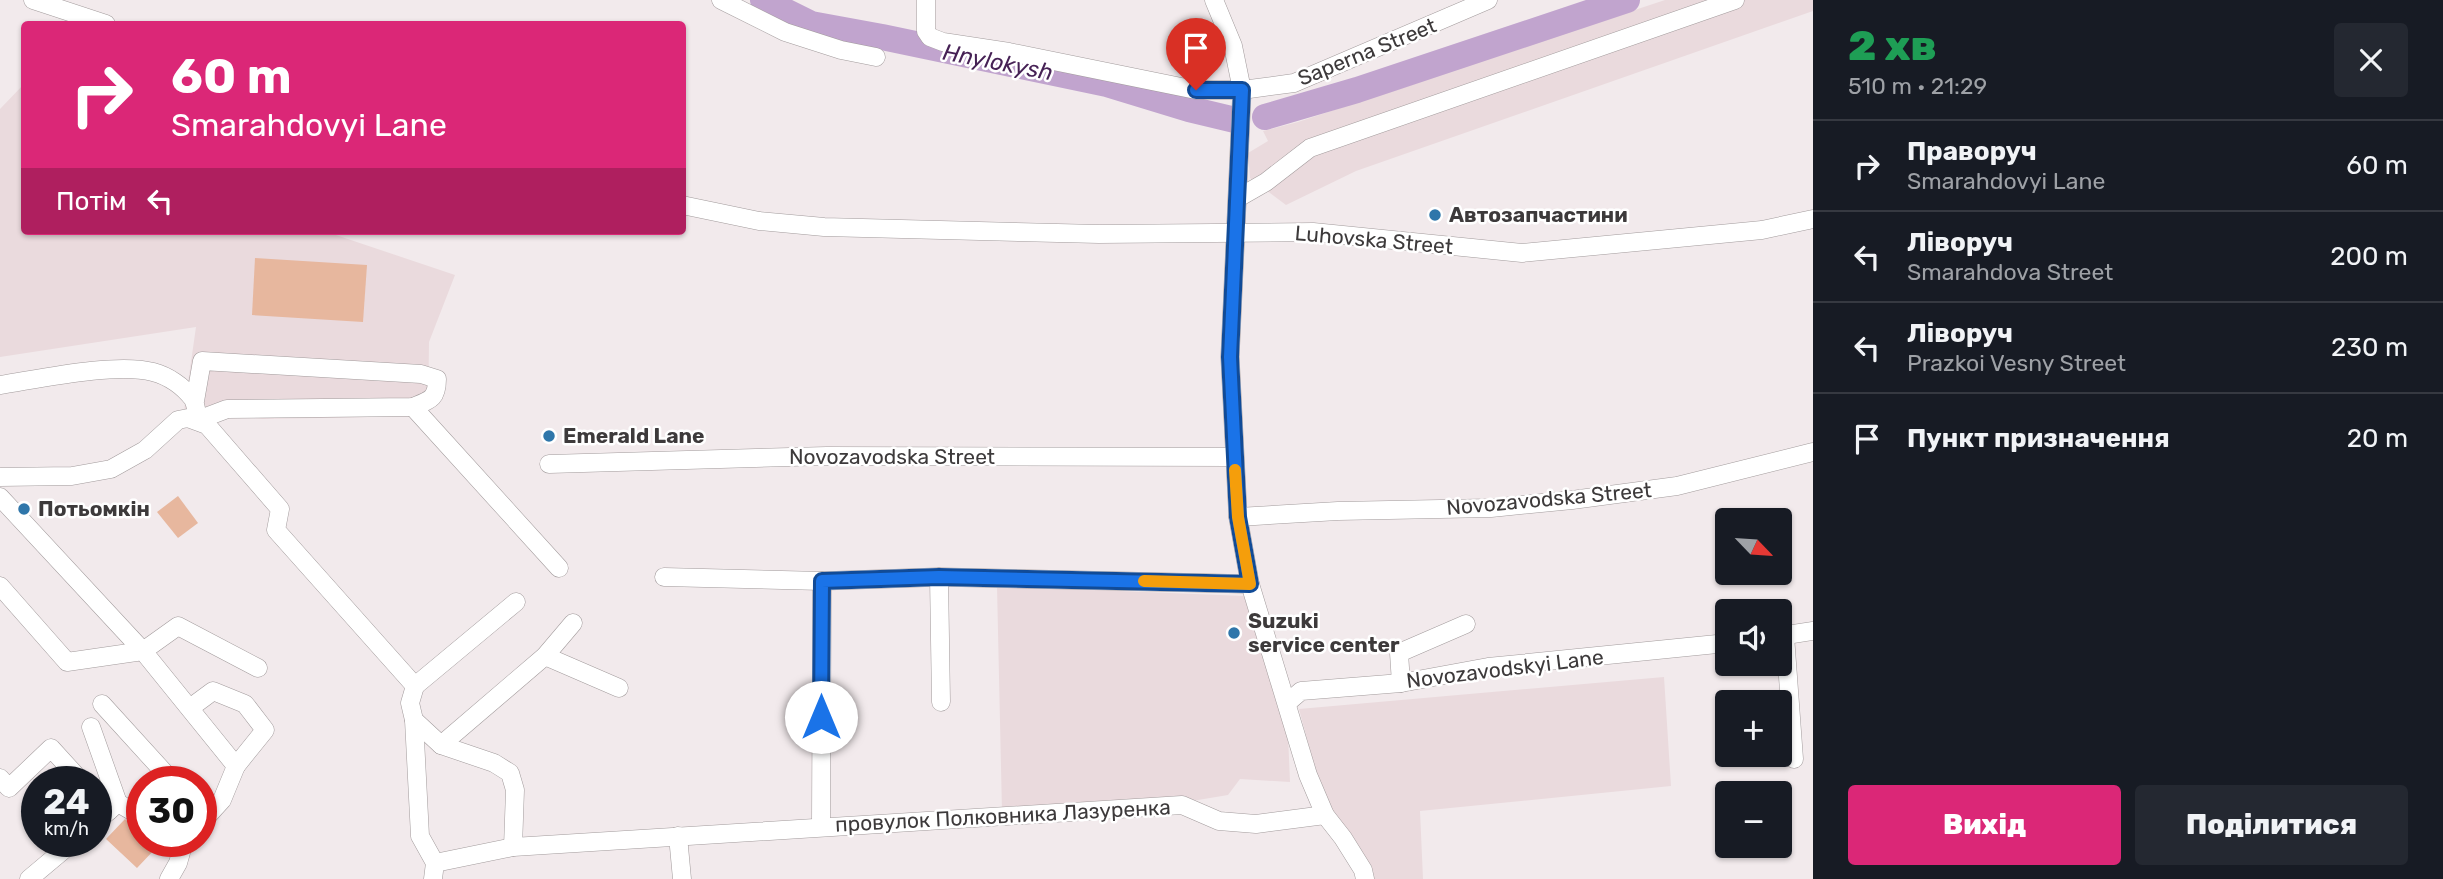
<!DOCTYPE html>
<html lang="uk">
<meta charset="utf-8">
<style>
body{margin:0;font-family:Rubik,sans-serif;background:#242831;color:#f1f3f6;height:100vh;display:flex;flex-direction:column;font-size:26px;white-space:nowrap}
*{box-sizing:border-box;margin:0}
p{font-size:23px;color:#9ea1a6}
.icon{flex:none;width:38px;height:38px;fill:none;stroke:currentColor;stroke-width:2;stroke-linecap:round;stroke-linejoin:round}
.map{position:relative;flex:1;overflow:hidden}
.details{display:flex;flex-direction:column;background:#171b24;width:630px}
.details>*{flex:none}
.banner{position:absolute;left:21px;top:21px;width:665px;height:214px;border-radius:7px;box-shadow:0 2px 5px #0004;background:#db2777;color:#fff;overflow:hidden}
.needle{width:46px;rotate:115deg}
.tools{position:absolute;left:1715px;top:508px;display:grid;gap:14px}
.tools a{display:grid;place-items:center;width:77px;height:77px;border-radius:7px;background:#171b24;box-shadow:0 2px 5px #0004;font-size:35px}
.speed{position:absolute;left:21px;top:766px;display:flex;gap:14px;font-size:35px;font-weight:700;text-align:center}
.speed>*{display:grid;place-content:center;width:91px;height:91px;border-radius:50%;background:#171b24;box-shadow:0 2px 5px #0004;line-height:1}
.speed small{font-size:18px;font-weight:400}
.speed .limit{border:10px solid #d22;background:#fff;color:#111}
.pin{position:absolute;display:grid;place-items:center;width:60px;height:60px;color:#fff;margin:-72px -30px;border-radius:50% 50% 50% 0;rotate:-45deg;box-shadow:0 0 7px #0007}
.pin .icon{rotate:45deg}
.me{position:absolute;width:77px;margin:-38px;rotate:0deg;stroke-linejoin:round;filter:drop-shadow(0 0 5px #0008)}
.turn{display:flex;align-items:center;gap:24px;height:147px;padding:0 35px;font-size:32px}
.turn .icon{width:91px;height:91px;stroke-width:2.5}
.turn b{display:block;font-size:49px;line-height:60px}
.then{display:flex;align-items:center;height:66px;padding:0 35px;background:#0003;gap:14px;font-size:26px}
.round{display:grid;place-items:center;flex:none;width:74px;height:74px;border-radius:7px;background:#242831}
.overview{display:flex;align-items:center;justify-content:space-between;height:119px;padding:0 35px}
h1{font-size:42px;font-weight:800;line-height:52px;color:#1e9e55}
.cta{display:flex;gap:14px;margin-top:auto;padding:14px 35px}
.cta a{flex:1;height:80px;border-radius:7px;background:#db2777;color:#fff;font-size:28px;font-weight:800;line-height:80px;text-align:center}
.cta a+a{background:#242831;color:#f1f3f6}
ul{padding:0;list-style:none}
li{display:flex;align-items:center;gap:21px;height:91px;padding:0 35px;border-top:2px solid #363941}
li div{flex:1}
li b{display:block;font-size:26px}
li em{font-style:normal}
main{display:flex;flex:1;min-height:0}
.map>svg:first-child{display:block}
.built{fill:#eadadd}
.green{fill:#e7b79e}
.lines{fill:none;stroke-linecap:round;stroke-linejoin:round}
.river{stroke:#c1a4ce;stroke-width:26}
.minor-casing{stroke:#a29b9c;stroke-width:19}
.minor{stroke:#fff;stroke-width:18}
.route-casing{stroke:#114b97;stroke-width:18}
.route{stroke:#1a73e8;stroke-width:12}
.slow{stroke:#f59e0b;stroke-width:12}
.poi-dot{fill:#2f76aa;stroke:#fff;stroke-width:2.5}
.labels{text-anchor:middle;stroke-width:5;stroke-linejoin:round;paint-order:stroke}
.street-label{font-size:21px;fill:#3d3a3b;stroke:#fff}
.poi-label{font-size:21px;font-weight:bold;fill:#3d3a3b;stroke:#fff;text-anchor:start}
.water-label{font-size:23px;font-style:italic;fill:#462155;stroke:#fff}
</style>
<main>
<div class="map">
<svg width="1813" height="879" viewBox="0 0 1813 879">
<rect width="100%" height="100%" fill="#f2eaec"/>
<g class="built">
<path d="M1665,0H1813V11L1356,171L1286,205L1250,178L1248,153L1268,141L1263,131L1298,122Z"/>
<path d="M24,84V231H324L455,275L429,342L428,416L263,419L184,411L196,327L0,357V109Z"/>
<path d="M997,586L1244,596L1288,735L1290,782L1240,779L1228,795L1198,800L1002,812Z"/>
<path d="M1664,677L1671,786L1420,811L1423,879H1370L1329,812L1319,784L1299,709Z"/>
</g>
<g class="green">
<path d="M255,258L367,265L363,322L252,315Z"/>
<path d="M178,496L198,523L178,538L157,512Z"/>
<path d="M125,819L142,836V842H148L155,849L137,868L106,839Z"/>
</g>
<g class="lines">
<g class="river">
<path d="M763,0L811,24L882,37L1107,84L1189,109L1235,120"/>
<path d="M1265,117L1357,90L1627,0"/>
</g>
<g class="minor-casing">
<g id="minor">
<path d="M33,0L106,24"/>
<path d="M721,0L785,32L841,50L876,57"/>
<path d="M926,0V31L930,37L943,42L1009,52L1196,90H1242L1294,83L1488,0"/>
<path d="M1214,0L1233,46L1242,90L1230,357L1238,517L1250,584L1308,775L1325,815L1343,838L1363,870L1365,879"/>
<path d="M1238,198L1266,182L1310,148L1735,0"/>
<path d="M682,205L759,221L824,227L1099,234L1313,232L1522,253L1762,230L1813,219"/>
<path d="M0,385C39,379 116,362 153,372C168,376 183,386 193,399C196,405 197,413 198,420L227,409L413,407C430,400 437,399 437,379L421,374L202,361L195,401"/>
<path d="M413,407L559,568"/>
<path d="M549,464L827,456L1234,457"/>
<path d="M0,477L72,476L111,469L145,450L178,420L188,418L207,425L280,509L276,530L415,686L410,703L414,720L441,745L494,763L510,773L515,790L513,847"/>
<path d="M0,497L143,651L178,626L258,668"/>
<path d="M1238,517L1338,511L1491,508L1572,500L1677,486L1813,452"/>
<path d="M664,577L822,581L939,577L1250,584"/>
<path d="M939,577L941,702"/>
<path d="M0,586L67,662L143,651L236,766L222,800L201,823"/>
<path d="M1780,636L1813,631"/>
<path d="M1785,636L1794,759"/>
<path d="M545,656L619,688"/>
<path d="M1401,683L1399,653L1466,624"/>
<path d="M415,686L516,602"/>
<path d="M1287,703L1301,691L1401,683L1488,667L1727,643"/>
<path d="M102,704L173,782"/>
<path d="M190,708L213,691L245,704L265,730L236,766"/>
<path d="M414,720L420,836L435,863L433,879"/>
<path d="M91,727L118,803L96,822"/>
<path d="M441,745L545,656L573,623"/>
<path d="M0,778L9,788L51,748L82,782"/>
<path d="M96,798L109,811"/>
<path d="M118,803L142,817"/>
<path d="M821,826L822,581"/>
<path d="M678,836L682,879"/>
<path d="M435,863L513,847L1182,805L1219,821L1256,824L1325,815"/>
<path d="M29,879L73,842"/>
<path d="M169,879L178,863L184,842"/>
</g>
</g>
<use href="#minor" class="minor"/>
</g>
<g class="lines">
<g class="route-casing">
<path id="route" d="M821,717L822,581L939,577L1250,584L1238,517L1230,357L1242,90H1196"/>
</g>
<use href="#route" class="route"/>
<path class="slow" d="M1144,581L1250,584L1238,517L1235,470"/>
</g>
<g class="poi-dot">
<circle cx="1435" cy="215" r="7"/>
<circle cx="549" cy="436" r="7"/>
<circle cx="24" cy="509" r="7"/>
<circle cx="1234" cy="633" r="7"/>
</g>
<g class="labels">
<g class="street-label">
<text transform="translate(1367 52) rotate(-22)" y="7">Saperna Street</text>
<text transform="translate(1374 240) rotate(5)" y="7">Luhovska Street</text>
<text x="892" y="464">Novozavodska Street</text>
<text transform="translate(1549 499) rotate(-5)" y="7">Novozavodska Street</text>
<text transform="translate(1505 669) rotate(-7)" y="7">Novozavodskyi Lane</text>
<text transform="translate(1003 816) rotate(-3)" y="7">провулок Полковника Лазуренка</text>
</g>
<g class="poi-label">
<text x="1449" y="222">Автозапчастини</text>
<text x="563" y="443">Emerald Lane</text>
<text x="38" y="516">Потьомкін</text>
<text x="1248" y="628">Suzuki<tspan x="1248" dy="24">service center</tspan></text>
</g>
<g class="water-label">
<text transform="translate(998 62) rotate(11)" y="8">Hnylokysh</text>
</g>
</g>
</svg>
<div class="tools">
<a><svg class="needle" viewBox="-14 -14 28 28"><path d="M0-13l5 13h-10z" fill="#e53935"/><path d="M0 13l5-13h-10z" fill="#9ea1a6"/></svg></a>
<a><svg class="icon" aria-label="sound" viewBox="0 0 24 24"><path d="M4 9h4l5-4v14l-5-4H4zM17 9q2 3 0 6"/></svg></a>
<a>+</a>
<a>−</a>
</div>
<div class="speed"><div>24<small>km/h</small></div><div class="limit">30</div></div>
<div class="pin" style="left:1196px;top:90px;background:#d93025"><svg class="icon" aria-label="arrive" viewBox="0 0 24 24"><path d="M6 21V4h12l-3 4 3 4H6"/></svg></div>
<svg class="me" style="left:821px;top:717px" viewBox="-20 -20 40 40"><circle r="19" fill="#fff"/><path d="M0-13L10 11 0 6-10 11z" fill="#1a73e8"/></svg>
<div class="banner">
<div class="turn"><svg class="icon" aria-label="right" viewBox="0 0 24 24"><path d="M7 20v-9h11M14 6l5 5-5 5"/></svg><div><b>60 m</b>Smarahdovyi Lane</div></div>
<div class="then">Потім<svg class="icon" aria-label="left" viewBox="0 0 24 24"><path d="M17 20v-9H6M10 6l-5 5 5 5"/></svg></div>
</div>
</div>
<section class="details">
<div class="overview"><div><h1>2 хв</h1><p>510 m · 21:29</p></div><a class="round"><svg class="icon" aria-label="close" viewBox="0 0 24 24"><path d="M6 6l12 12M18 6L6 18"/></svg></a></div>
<ul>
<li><svg class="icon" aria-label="right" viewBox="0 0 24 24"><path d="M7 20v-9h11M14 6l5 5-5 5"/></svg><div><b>Праворуч</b><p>Smarahdovyi Lane</p></div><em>60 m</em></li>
<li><svg class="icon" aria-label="left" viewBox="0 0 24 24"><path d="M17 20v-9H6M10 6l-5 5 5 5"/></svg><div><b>Ліворуч</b><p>Smarahdova Street</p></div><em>200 m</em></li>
<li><svg class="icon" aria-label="left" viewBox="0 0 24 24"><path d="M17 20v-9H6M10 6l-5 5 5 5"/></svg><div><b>Ліворуч</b><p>Prazkoi Vesny Street</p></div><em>230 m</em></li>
<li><svg class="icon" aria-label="arrive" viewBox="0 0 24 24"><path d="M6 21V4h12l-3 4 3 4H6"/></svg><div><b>Пункт призначення</b></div><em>20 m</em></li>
</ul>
<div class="cta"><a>Вихід</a><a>Поділитися</a></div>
</section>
</main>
